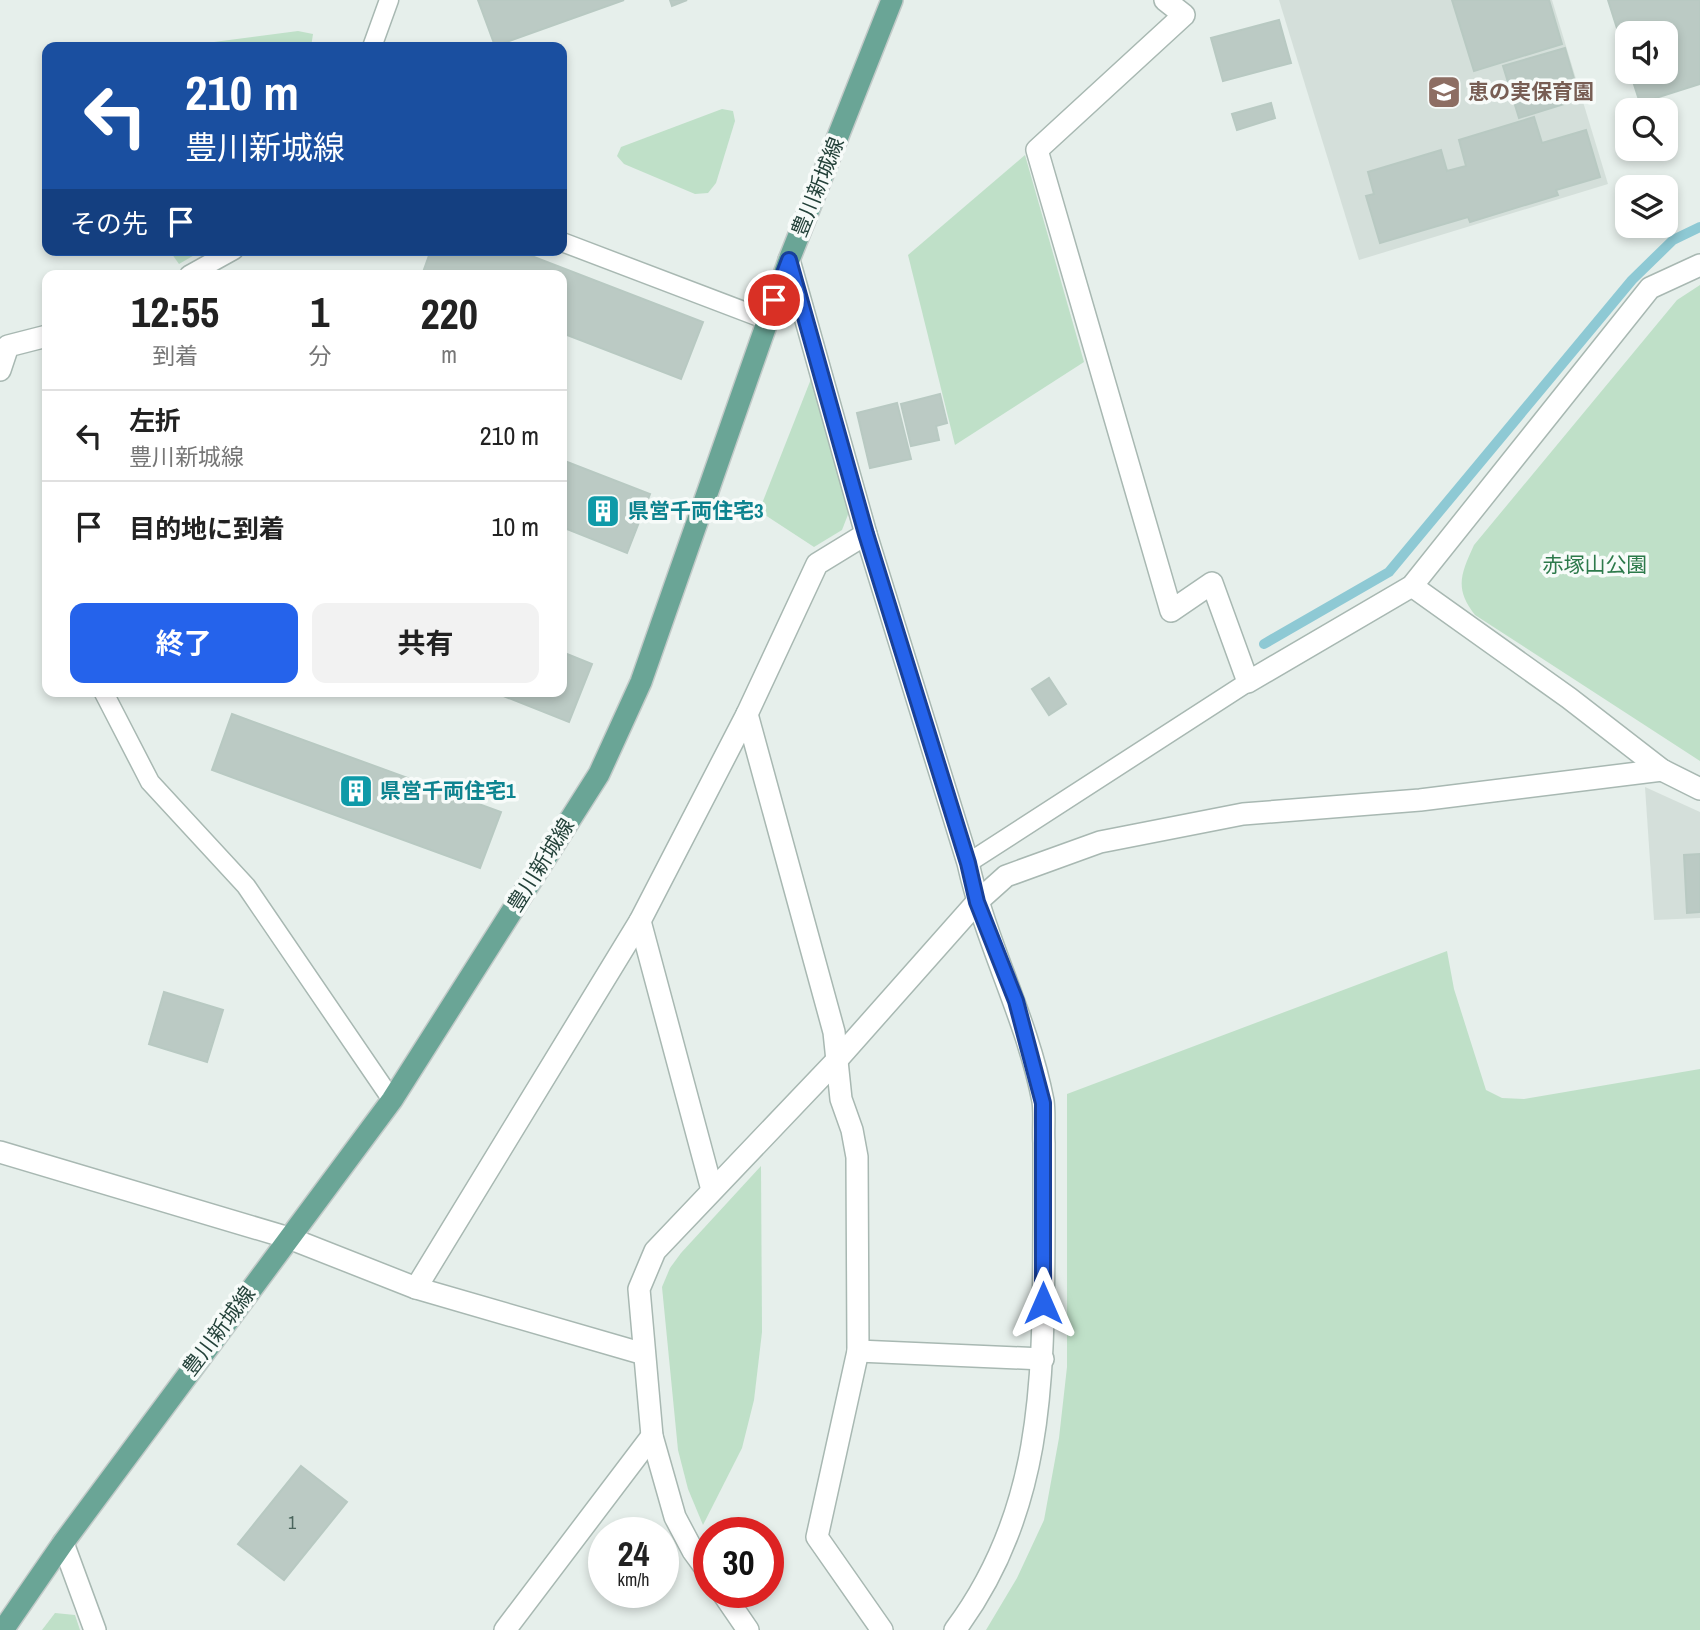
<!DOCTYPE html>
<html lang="ja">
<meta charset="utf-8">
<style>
body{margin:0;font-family:"Archivo Narrow","Noto Sans JP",sans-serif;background:#f2f2f2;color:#222;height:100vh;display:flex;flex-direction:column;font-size:26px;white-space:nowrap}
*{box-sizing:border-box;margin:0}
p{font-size:23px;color:#767676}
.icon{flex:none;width:38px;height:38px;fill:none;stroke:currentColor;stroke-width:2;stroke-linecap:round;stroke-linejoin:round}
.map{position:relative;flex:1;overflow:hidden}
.drawer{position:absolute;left:42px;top:270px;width:525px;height:427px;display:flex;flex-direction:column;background:#fff;border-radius:14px;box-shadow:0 4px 10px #0003}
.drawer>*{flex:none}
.banner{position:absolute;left:42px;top:42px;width:525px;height:214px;border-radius:14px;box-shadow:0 4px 10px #0003;background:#1a4fa0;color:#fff;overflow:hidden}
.buttons{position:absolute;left:1615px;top:21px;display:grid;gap:14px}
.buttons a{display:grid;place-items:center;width:63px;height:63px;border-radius:14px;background:#fff;box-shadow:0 4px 10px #0003;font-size:35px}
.speed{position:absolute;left:588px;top:1517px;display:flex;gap:14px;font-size:35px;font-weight:700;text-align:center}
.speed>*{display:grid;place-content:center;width:91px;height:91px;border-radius:50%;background:#fff;box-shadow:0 4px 10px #0003;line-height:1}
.speed small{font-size:18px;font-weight:400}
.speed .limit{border:10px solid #d22;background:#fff;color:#111}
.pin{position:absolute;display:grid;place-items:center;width:60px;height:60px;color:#fff;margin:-30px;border:4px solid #fff;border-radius:50%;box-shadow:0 2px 7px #0007}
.me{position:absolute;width:77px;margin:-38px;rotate:0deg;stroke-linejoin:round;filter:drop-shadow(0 0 5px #0008)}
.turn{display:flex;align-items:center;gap:24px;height:147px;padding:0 28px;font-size:32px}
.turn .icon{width:91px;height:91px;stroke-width:2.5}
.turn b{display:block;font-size:49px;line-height:60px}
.then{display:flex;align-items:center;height:66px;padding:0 28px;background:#0003;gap:14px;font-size:26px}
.eta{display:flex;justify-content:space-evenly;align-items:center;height:119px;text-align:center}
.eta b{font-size:42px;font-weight:700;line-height:49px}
.button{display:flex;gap:14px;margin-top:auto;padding:14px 28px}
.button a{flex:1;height:80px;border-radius:14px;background:#2563eb;color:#fff;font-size:28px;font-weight:700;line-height:80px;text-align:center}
.button a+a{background:#f2f2f2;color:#222}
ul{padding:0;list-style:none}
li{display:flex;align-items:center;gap:21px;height:91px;padding:0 28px;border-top:2px solid #e0e0e0}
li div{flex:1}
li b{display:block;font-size:26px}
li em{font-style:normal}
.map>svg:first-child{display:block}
.built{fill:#d4dfda}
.green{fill:#bfe0c8}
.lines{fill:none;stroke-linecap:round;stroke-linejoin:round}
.stream{stroke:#8ec9d4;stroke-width:10}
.building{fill:#bbcac4;stroke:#b8c9c2;stroke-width:2}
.lane-casing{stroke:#a8b8b2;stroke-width:21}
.street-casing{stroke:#a8b8b2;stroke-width:24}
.primary-casing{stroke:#c2cac8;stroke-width:24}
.lane{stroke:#fff;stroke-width:18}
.street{stroke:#fff;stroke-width:21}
.primary{stroke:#6aa596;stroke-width:21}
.route-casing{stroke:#184099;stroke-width:18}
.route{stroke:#2563eb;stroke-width:12}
.labels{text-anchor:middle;stroke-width:7;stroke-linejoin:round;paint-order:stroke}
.number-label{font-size:18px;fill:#4a645c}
.education-label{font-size:21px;font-weight:bold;fill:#785e54;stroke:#f7fbf9;text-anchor:start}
.street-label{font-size:21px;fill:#24423a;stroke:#f7fbf9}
.culture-label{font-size:21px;font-weight:bold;fill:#0d838f;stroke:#f7fbf9;text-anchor:start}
.park-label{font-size:21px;fill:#2d7a4b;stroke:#f7fbf9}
</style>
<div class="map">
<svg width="1700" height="1630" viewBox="0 0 1700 1630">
<rect width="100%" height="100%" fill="#e6efeb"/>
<g class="built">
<path d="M1279,0H1552L1608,184L1359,260Z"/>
<path d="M1645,787L1700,812V918L1654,920Z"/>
</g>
<g class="green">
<path d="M298,31L313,34L311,47H176Z"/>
<path d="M722,109L733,111L735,121L716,183L708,193L695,194L624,164L617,156L621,147Z"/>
<path d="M1025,155L1084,362L955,445L908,255Z"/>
<path d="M169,250H203L179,264Z"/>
<path d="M1700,285V761L1475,615C1454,588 1461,574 1474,545L1677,300Z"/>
<path d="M811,379L849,512L842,530L814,547L759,511Z"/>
<path d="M1447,951L1454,989L1486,1090L1502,1098L1524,1099L1700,1069V1630H986L1017,1578L1044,1520L1059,1438L1067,1367V1094Z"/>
<path d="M761,1166L762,1332L754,1400L742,1448L703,1525L688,1489L678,1450L662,1287L670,1268L681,1253Z"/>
<path d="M55,1613L75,1615L80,1630H42Z"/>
</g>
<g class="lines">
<path class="stream" d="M1264,644L1389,572L1632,280L1673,240L1700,227"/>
</g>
<g class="building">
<path d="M478,0H624L495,46Z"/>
<path d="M670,0H687L672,6Z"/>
<path d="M1452,0H1549L1562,44L1474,71Z"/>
<path d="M1608,0H1700V84L1640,103L1630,72H1666V33H1628V63Z"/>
<path d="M1279,20L1291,63L1223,81L1211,38Z"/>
<path d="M1565,48L1580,99L1519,118L1503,66Z"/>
<path d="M1271,103L1275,118L1237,130L1232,114Z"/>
<path d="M1534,117L1542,143L1586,130L1600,177L1556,190L1558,195L1470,222L1468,217L1380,243L1366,196L1374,194L1368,172L1441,150L1447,171L1466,166L1459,140Z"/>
<path d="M431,250H516L703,322L681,379L562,333V275H422Z"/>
<path d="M940,394L947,423L936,426L939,440L911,446L901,404Z"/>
<path d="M897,403L911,459L870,468L857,413Z"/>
<path d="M562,460L650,494L627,553L562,527Z"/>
<path d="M562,652L592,664L569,722L491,691H562Z"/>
<path d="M1049,678L1066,704L1049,715L1032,689Z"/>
<path d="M232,714L501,812L480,868L212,770Z"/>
<path d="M1700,854V912L1687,913L1684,855Z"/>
<path d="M164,992L223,1010L207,1062L149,1044Z"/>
<path d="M301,1466L347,1502L284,1580L238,1544Z"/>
</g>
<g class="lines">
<g class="lane-casing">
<g id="lane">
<path d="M372,47L389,0"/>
<path d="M562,242L767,320"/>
<path d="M189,275L234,250"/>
<path d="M103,691L150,782L246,886L392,1100"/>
<path d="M968,863L1248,682"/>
</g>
</g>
<g class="street-casing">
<g id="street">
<path d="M1165,0L1184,15L1037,150L1171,611L1212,583L1248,682L1412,586L1650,288L1700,265"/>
<path d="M789,260L866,534L968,863C986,944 1027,1018 1043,1101C1045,1114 1043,1130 1044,1143C1044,1172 1044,1200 1044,1228C1043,1374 1046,1508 955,1630"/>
<path d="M0,370L8,346L47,336"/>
<path d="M1412,586L1569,698L1662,770L1700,789"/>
<path d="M747,714L834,1032L841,1099L852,1130L857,1157L858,1351L817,1537L882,1630"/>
<path d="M640,921L712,1190"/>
<path d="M0,1152L289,1238L416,1288L644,1354"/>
<path d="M416,1288L640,921L747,714L817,564L866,534"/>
<path d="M858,1351L1043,1359"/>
<path d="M63,1543L95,1630"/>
<path d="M709,1573L693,1551L675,1517L652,1436L639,1289L655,1251L836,1061L977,902L1006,876L1100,842L1243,814L1420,800L1662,770"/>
<path d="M722,1592L748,1630"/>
<path d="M505,1630L652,1436"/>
</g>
</g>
<g class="primary-casing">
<path id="primary" d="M3,1630L63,1543L392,1100L599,774L641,682L789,260L892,0"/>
</g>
<use href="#lane" class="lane"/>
<use href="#street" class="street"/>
<use href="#primary" class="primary"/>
</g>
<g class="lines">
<g class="route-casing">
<path id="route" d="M774,300L789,260L866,534L968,863L977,902L1016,1001L1043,1103V1303"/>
</g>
<use href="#route" class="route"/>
</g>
<defs>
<g id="school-square" transform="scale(1.75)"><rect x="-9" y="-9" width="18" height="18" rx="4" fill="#8d6e63" stroke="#f7fbf9"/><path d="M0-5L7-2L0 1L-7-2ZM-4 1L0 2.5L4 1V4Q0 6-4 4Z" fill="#fff"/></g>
<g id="building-square" transform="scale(1.75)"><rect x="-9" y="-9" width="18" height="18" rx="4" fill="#0f9aa8" stroke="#f7fbf9"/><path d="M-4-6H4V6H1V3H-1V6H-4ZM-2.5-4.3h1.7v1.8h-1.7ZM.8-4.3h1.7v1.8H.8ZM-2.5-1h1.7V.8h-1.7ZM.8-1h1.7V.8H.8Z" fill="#fff"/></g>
</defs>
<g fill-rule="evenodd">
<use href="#school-square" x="1444" y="92"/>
<use href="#building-square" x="603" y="511"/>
<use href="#building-square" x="356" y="791"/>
</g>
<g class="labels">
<g class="number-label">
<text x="292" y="1529">1</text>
</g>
<g class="education-label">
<text x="1468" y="99">恵の実保育園</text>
</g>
<g class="street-label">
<text transform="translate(818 187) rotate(-68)" y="7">豊川新城線</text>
<text transform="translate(541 865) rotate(-58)" y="7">豊川新城線</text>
<text transform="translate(219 1331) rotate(-53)" y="7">豊川新城線</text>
</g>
<g class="culture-label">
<text x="628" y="518">県営千両住宅3</text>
<text x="380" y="798">県営千両住宅1</text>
</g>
<g class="park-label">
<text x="1595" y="572">赤塚山公園</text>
</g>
</g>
</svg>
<div class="buttons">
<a><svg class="icon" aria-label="sound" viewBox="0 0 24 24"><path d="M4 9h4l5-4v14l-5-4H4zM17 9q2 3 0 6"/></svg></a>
<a><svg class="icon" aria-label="search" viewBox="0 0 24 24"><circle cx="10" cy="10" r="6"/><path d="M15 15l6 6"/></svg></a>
<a><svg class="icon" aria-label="layers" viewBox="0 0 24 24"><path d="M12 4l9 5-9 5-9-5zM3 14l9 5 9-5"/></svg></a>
</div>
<div class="speed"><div>24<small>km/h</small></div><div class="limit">30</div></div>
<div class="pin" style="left:774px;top:300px;background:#d93025"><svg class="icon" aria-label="arrive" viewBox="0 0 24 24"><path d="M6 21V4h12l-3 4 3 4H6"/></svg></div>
<svg class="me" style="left:1043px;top:1303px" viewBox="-20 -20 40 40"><path d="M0-17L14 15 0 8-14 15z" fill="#2563eb" stroke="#fff" stroke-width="4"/></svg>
<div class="banner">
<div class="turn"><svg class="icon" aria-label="left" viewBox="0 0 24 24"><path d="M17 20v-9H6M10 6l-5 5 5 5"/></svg><div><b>210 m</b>豊川新城線</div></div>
<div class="then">その先<svg class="icon" aria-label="arrive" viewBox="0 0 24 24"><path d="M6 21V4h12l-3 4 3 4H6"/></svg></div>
</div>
<section class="drawer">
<div class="eta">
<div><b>12:55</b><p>到着</p></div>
<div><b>1</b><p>分</p></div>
<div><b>220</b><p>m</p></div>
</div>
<ul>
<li><svg class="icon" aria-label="left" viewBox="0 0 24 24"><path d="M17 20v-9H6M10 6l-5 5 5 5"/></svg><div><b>左折</b><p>豊川新城線</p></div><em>210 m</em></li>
<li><svg class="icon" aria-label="arrive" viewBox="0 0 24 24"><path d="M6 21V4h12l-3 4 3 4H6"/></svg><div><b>目的地に到着</b></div><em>10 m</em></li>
</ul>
<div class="button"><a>終了</a><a>共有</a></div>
</section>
</div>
